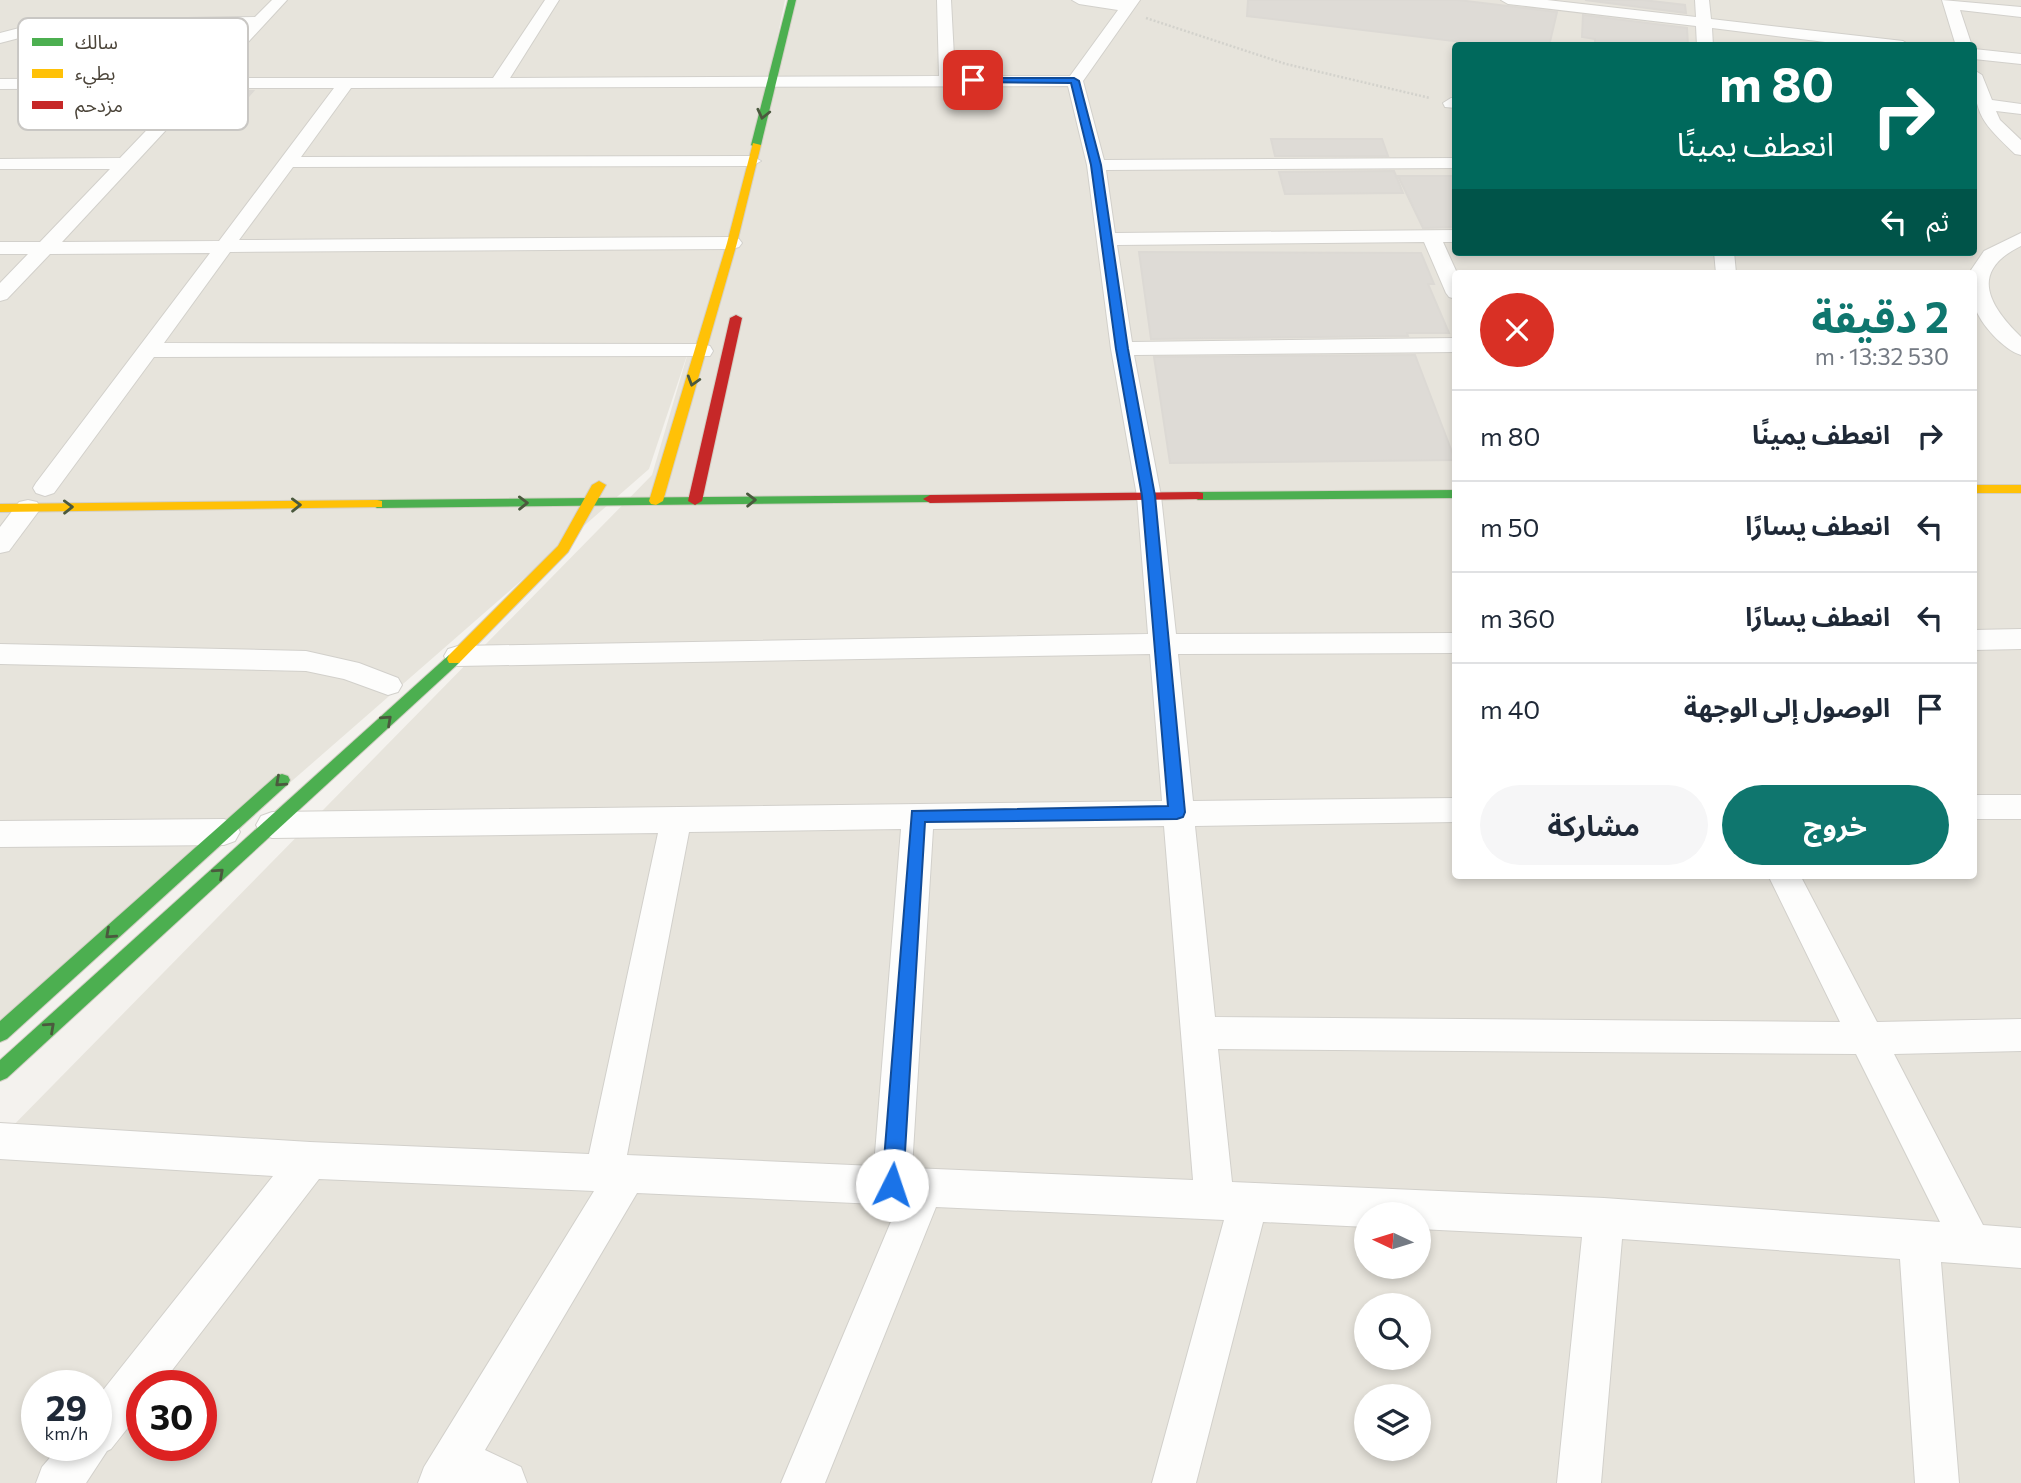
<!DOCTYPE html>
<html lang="ar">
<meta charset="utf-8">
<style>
body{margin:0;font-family:Commissioner,"Noto Sans Arabic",sans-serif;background:#f6f6f7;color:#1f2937;direction:rtl;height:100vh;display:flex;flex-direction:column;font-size:26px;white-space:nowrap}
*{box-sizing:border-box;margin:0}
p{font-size:23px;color:#747a83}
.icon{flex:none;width:38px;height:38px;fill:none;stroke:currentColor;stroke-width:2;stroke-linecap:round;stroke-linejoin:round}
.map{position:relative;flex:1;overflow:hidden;direction:ltr}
.sheet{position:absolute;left:1452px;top:270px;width:525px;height:609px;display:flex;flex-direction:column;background:#fff;border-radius:7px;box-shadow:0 4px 10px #0003;direction:rtl}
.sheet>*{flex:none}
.guide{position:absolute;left:1452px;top:42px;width:525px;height:214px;border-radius:7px;box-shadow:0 4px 10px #0003;direction:rtl;background:#00695c;color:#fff;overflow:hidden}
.needle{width:46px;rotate:274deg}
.tools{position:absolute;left:1354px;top:1202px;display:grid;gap:14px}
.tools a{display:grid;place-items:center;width:77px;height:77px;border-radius:50%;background:#fff;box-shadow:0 4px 10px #0003;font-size:35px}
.speed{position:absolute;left:21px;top:1370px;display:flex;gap:14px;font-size:35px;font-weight:700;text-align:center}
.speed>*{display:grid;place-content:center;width:91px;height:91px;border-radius:50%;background:#fff;box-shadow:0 4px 10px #0003;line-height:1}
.speed small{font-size:18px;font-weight:400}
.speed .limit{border:10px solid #d22;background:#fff;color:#111}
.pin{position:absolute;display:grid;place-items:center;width:60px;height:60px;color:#fff;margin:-30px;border-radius:14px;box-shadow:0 4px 10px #0006}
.me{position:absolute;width:77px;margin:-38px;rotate:4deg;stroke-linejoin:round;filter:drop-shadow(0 0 5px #0008)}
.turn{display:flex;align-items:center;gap:24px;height:147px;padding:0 28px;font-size:32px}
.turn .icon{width:91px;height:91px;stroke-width:2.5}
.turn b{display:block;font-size:49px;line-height:60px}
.then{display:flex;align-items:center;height:66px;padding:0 28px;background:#0003;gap:14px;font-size:26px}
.round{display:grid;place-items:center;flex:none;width:74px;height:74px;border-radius:37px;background:#f6f6f7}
.summary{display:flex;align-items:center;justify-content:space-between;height:119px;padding:0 28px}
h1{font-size:42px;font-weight:700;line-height:52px;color:#0f766e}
.button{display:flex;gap:14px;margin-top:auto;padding:14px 28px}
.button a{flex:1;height:80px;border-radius:42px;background:#0f766e;color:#fff;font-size:28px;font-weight:700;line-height:80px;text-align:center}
.button a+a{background:#f6f6f7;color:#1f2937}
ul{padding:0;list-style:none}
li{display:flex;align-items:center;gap:21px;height:91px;padding:0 28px;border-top:2px solid #e0e1e3}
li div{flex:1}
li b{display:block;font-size:26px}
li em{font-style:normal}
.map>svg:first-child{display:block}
.residential{fill:#e7e4dc;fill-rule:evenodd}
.building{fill:#dedbd6;stroke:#dcd9d4;stroke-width:2}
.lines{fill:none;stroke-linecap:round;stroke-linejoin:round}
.street-casing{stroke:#d2d0cb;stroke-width:2}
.fast-casing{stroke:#d3cfc5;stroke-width:2}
.slow-casing{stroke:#d3cfc5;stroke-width:2}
.jam-casing{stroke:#d3cfc5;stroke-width:2}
.path{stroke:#d3d2cc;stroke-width:2.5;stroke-dasharray:2 2;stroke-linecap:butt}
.street{fill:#fdfdfc;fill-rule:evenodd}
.fast{fill:#4caf50;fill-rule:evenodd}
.slow{fill:#ffc107;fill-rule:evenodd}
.jam{fill:#c62828;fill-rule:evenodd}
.oneway{stroke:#4b593e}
.route{fill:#1a73e8;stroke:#114b97;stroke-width:2}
.key{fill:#fff;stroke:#c9c7c4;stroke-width:2}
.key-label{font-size:19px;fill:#4b4439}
</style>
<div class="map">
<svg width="2021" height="1483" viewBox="0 0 2021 1483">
<rect width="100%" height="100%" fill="#f4f2ee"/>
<g class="residential">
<path d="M0,0H785L752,161L649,469L0,1036Z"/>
<path d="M792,0H2021V1483H0V1139L652,475ZM1456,46H1974V252H1456ZM1456,273H1974V875H1456ZM1367,1214H1419V1267H1367ZM1367,1306H1419V1358H1367ZM37,1386H96V1446H37ZM142,1386H201V1446H142ZM1367,1396H1419V1449H1367Z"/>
</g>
<g class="building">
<path d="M1248,0H1458L1557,12L1549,46H1495L1247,16Z"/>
<path d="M1585,0H1643L1685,5L1686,13Z"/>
<path d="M1583,15L1687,28L1688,46H1595V39L1582,37Z"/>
<path d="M208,91H253L224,124L184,119Z"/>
<path d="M1271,139H1382L1388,156H1275Z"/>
<path d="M1394,171L1403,193L1285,194L1279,172Z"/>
<path d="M1398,176H1456V227L1423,228Z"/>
<path d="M1139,252L1421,253L1434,284H1428L1449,333H1407L1408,336L1151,339Z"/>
<path d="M1415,355L1455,460L1170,463L1154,357Z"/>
</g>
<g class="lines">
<g class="street-casing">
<g id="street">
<path d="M272,0H287L215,78H493L545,0H559L510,78L939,76L937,0H951L955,76H1070L1118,10L1079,4L1072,0H1140L1083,81L1104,160L1456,158V168L1106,170L1115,233L1456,230V242H1443L1457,273L1456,299L1449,297L1446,293L1424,242L1117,245L1132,342L1456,338V352L1134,355L1161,496L1176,634L1456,633V653L1178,654L1193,801L1456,798V822L1195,826L1215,1017L1840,1022L1768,875H1800L1877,1022L2021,1019V1051L1894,1054L1983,1225L2021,1228V1268L1941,1262L1959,1483H1915L1900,1259L1622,1239L1601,1483H1557L1582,1237L1419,1229V1214H1367V1227L1263,1222L1196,1483H1152L1224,1220L936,1207L825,1483H781L898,1205L637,1193L485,1450L521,1467L527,1483H418L424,1467L594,1191L319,1179L160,1386H142V1410L111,1449L107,1451L86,1483H36L42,1467L60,1446H96V1399L273,1176L0,1159V1123L310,1142L589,1154L658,833L272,838L261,834L256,825L261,816L272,812L1162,801L1150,654L458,666L448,663L444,656L448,649L458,646L1148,634L1137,496L1111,349L1087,165L1068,86L351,88L301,157L752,156L761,161L752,166L293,167L239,240L732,237L739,239L742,243L739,247L732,249L230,252L164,343L702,344L710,346L713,351L710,356L154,357L54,493L45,496L36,493L33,488L36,483L210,253L50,254L7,299L0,301V283L28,254H0V242H40L110,169H0V159L120,158L187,88L0,89V79L196,78L246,27L50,30L0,43V33L50,20L255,17ZM205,88H334L219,241L62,242ZM1164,826L1193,1180L912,1168L933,829ZM901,829L874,1166L627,1155L689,832ZM1218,1049L1856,1054L1940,1222L1604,1198L1232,1182Z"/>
<path d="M1501,0H1547L1696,17L1695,0H1709L1711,19L1903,41L1911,46H1858L1712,28L1713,46H1697L1696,26L1508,4Z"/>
<path d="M1942,0L2021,7V17L1960,10L1972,46H1956Z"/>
<path d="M1974,49L2021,54V64L1974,59Z"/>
<path d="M1974,70L1982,75L1992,100L2021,104V114L1996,111L2000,120L2021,140V155L2015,154C1983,123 1974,116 1974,70Z"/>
<path d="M1451,98H1456V108L1445,107L1443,103Z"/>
<path d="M2021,233V246C1969,271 1988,305 2021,337V355C2004,350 1980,324 1975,307C1972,297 1974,283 1974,273H1969L1984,251Z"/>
<path d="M1714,252H1734L1736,273H1716Z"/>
<path d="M28,500L37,502L41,508L9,551L0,553V527L19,502Z"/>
<path d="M2021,629V649L1974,650V630Z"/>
<path d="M0,644L306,651L359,663L398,678L402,685L398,692L388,695L344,679L306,671L0,664Z"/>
<rect x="1974" y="795" width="47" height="24"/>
<path d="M224,819L235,823L240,832L235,841L224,845L0,847V821Z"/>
</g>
</g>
<g class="fast-casing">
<g id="fast">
<path d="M788,0H796L761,145L756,148L751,145Z"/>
<path d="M1456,490V498L1198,500L1191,496L1198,492Z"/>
<path d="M930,495L935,496V502L377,508L370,504L377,500Z"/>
<path d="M454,654L459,655L461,659L459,663L7,1078L0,1081V1060L449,655Z"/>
<path d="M282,774L288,776L290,780L288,784L7,1039L0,1042V1021L276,776Z"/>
</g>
</g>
<g class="slow-casing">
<g id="slow">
<path d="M753,143L761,145L737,243L663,501L656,505L651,504L649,501L727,243Z"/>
<path d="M599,481L606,485L568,552L459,663H449L447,659L449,655L558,546L592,485Z"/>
<rect x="1974" y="485" width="47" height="8"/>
<path d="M377,500L382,501V507L0,512V504Z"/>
</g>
</g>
<g class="jam-casing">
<g id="jam">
<path d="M736,315L742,318L702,501L695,505L688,501L730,318Z"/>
<path d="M1198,492L1203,493V499L930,503L923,499L930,495Z"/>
</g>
</g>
<path class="path" d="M1146,18L1286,64L1430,98"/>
<use href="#street" class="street"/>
<use href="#fast" class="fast"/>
<use href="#slow" class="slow"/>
<use href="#jam" class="jam"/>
</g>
<defs><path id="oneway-chevron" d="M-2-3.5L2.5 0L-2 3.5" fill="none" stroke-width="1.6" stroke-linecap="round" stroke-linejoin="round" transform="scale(1.75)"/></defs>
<g class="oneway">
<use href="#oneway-chevron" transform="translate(763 114) rotate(103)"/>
<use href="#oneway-chevron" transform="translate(693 381) rotate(107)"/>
<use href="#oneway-chevron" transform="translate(751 500) rotate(-1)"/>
<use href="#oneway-chevron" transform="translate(523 503) rotate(-1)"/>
<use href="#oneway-chevron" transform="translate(296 505) rotate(-1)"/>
<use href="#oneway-chevron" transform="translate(68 507) rotate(-1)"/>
<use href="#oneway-chevron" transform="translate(387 720) rotate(-42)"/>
<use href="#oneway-chevron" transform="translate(280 782) rotate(138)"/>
<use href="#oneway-chevron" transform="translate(219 873) rotate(-42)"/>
<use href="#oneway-chevron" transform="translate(110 934) rotate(138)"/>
<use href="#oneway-chevron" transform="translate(50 1027) rotate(-42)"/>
</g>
<path class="route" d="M973,78H1074L1079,81L1101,165L1128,349L1155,496L1185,812L1183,817L1177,819L925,822L903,1185L900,1193L892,1196L885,1193L882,1185L912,811L1168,806L1142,496L1116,349L1091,165L1071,83L970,82L968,80Z"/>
<rect x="18" y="18" width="230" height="112" rx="10" class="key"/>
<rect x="32" y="38" width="31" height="8" fill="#4caf50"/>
<rect x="32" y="69" width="31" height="9" fill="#ffc107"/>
<rect x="32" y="101" width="31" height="8" fill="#c62828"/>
<g class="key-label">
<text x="75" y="49">سالك</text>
<text x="75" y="80">بطيء</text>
<text x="75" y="112">مزدحم</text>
</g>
</svg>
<div class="tools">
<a><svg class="needle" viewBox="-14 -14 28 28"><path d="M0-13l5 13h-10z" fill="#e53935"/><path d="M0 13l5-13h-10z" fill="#747a83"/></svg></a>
<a><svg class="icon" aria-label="search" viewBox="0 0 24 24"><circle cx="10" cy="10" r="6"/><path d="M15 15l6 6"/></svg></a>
<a><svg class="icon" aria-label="layers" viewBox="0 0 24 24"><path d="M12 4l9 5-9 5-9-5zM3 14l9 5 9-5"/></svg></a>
</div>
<div class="speed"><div>29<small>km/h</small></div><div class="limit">30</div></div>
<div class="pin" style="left:973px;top:80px;background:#d93025"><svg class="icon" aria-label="arrive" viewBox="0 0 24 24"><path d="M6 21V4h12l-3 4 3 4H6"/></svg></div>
<svg class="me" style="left:892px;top:1185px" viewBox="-20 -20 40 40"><circle r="19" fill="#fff"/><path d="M0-13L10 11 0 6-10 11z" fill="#1a73e8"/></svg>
<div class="guide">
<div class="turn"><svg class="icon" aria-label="right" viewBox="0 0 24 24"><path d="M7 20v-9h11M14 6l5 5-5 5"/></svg><div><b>80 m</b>انعطف يمينًا</div></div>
<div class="then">ثم<svg class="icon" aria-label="left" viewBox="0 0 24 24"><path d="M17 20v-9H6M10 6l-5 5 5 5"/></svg></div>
</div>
<section class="sheet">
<div class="summary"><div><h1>2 دقيقة</h1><p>530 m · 13:32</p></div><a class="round" style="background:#d93025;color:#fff"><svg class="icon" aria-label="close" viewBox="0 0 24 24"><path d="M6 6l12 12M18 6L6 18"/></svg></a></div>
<ul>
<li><svg class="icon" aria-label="right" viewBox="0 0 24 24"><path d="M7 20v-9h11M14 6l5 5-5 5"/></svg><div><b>انعطف يمينًا</b></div><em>80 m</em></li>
<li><svg class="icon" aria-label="left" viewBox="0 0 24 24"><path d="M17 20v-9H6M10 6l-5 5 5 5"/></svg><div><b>انعطف يسارًا</b></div><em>50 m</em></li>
<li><svg class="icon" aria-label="left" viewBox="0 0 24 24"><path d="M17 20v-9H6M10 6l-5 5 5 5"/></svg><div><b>انعطف يسارًا</b></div><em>360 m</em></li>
<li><svg class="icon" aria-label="arrive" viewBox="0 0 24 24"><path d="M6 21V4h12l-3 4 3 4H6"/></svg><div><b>الوصول إلى الوجهة</b></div><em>40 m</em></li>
</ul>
<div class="button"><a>خروج</a><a>مشاركة</a></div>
</section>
</div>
